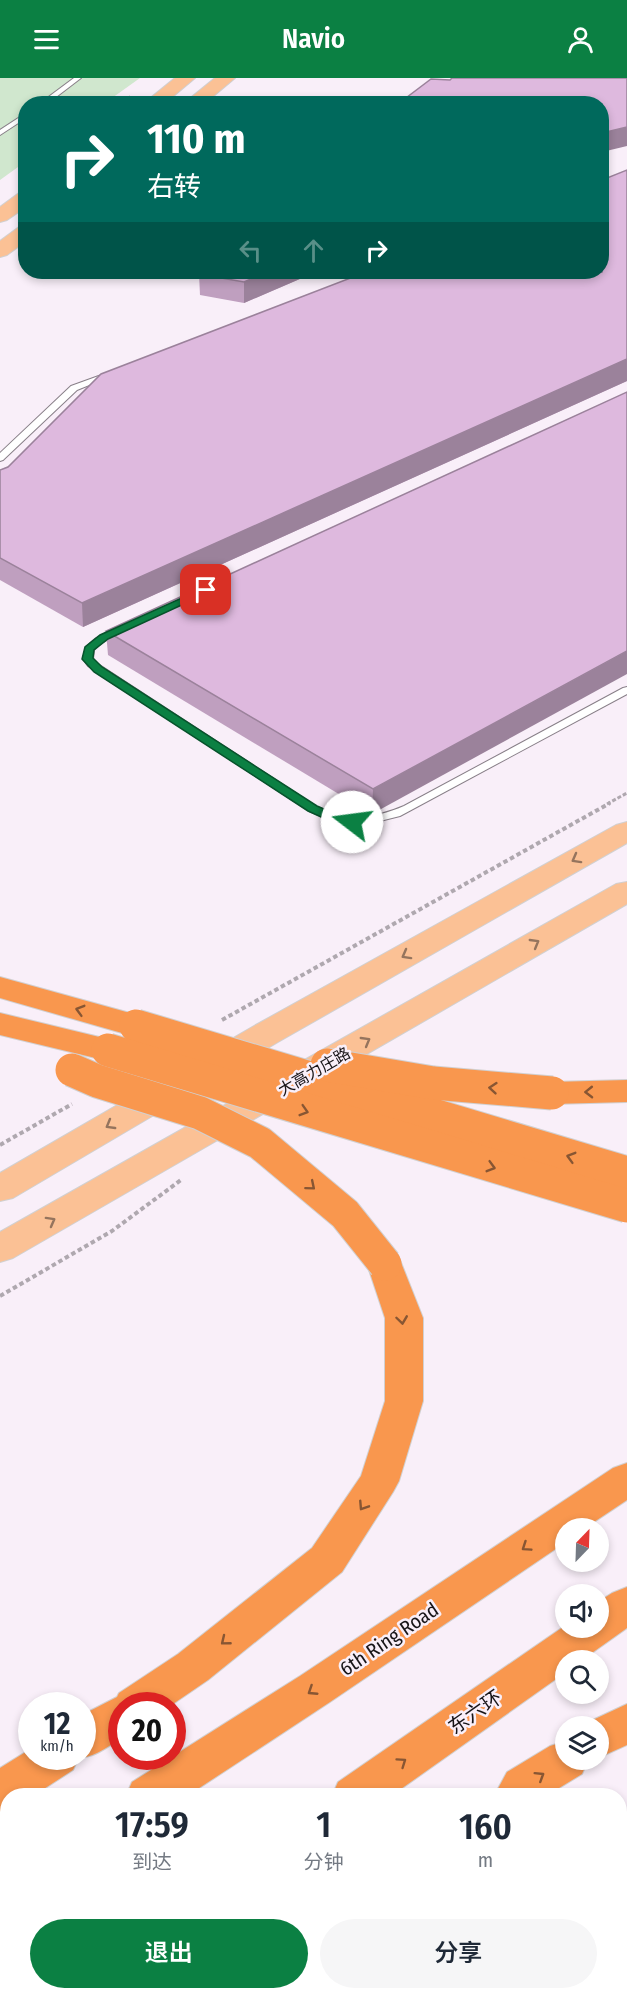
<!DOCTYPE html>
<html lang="zh">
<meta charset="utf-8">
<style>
body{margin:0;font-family:"Fira Sans Condensed","Noto Sans SC",sans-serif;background:#f6f6f7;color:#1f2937;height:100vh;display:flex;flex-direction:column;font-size:22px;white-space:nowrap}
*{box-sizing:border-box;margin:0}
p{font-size:20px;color:#747a83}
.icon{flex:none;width:33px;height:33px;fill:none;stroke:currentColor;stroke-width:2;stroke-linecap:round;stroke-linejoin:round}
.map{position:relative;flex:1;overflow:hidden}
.side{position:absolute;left:0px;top:1710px;width:627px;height:212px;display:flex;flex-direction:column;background:#fff;border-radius:24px 24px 0 0;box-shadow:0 3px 9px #0003}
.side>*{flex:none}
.top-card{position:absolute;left:18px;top:18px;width:591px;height:183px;border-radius:24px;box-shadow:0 3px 9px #0003;background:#00695c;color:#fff;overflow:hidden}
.needle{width:39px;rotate:23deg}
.controls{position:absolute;left:555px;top:1440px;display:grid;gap:12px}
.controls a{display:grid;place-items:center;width:54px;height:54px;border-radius:50%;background:#fff;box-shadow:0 3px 9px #0003;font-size:30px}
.speed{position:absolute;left:18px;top:1614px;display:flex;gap:12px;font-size:30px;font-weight:700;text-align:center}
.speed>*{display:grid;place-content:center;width:78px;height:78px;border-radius:50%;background:#fff;box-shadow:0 3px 9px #0003;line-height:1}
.speed small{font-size:15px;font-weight:400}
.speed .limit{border:9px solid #d22;background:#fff;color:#111}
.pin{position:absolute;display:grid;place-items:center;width:51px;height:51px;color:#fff;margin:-26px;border-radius:12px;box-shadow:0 3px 9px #0006}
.me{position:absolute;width:66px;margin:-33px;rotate:285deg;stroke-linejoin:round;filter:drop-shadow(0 0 4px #0008)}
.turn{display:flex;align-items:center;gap:21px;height:126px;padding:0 30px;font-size:27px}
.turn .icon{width:78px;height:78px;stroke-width:2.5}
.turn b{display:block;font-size:42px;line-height:51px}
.lanes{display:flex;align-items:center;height:57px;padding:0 30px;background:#0003;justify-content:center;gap:30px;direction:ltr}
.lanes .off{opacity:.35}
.eta{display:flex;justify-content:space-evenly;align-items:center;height:102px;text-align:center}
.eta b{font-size:36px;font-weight:600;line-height:42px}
.button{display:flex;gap:12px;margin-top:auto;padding:12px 30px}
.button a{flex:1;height:69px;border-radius:36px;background:#0b8043;color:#fff;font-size:24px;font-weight:600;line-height:69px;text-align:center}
.button a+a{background:#f6f6f7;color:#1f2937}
header{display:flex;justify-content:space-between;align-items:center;height:78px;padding:0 30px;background:#0b8043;color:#fff;font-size:27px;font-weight:600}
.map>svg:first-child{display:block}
.green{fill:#d0e7ce}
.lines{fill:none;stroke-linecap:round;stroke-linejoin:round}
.service-casing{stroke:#887f88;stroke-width:2}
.primary-casing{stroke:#d1d0d1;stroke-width:2}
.motorway-casing{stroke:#d1d0d1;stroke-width:2}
.path-far2{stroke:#afa8af;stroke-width:2;stroke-dasharray:3 1.5;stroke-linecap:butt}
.path-far1{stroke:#afa8af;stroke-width:3;stroke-dasharray:4 2;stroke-linecap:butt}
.path{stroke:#afa8af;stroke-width:4;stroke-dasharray:4.5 3;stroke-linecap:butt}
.service{fill:#fff;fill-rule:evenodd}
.primary{fill:#fbc195;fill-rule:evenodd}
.motorway{fill:#f9974e;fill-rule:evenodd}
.motorway-bridge-casing{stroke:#d1d0d1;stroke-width:35;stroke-linecap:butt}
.motorway-bridge{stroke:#f9974e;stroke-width:33}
.wall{fill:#bf9fbf}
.shaded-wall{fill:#9b829b}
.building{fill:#deb9de;stroke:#9b829b;stroke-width:1.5}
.oneway{stroke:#95745d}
.oneway2{stroke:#885633}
.route{fill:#0b8043;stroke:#07532c;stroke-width:1.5}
.labels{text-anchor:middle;stroke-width:5;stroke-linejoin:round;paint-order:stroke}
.street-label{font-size:16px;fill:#181518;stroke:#f9eff9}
.near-street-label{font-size:20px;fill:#181518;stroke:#f9eff9}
</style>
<header><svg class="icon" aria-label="menu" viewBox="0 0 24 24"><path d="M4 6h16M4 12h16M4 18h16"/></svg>Navio<svg class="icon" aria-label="person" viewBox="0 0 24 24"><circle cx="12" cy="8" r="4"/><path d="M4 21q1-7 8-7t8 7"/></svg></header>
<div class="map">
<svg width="627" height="1921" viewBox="0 0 627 1921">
<rect width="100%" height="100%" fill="#f9eff9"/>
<path class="green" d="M0,0H140L105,25L26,26L25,84L0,102Z"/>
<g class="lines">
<g class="service-casing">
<g id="service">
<path d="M74,0H81L47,26H39Z"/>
<path d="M26,35V40L0,57V52Z"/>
<path d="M107,295L114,297L77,312L3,382L0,383V375L71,308Z"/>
<path d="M120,548L125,551L123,553L101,565L94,572L93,581L95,584L317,729C347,743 374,741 404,728L623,610L627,609V616L400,738L372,745L348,746L333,743L309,733L88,588L83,581L86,569L95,561Z"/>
</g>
</g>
<g class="primary-casing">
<g id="primary">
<path d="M175,0H195L164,26H143Z"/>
<path d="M215,0H235L204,26H183Z"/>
<path d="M26,113V129L7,142L0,144V129L19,115Z"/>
<path d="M26,147V163L7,177L0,179V163L19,149Z"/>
<path d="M627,744V765L278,964L13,1120L0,1123V1095L254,948L616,747Z"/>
<path d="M627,804V826L13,1180L0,1184V1154L616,806Z"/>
</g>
</g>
<g class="motorway-casing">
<g id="motorway">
<path d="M0,899L148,940L152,948L148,956L136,959L0,920Z"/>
<path d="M0,935L120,964L125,972L120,980L108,983L0,957Z"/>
<path d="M627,1002V1024L552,1026L540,1023L535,1015L540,1007L552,1004Z"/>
<path d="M385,1173L398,1177L423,1240V1323L399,1403L393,1414L342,1494L208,1602L170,1628H122V1660C109,1667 94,1681 79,1679L73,1692L33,1718H8V1731L0,1734V1690L32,1670V1678H82V1637L117,1619L119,1615L178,1576L312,1470L361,1398L385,1323V1240L367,1186L372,1177Z"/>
<path d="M627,1385V1422L585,1450H566V1464L330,1624L187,1718H126L132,1704L300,1598L613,1390Z"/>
<path d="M627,1509V1550L582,1582H566V1594L391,1718H332L338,1704L566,1547V1550H598V1524L612,1515Z"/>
<path d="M627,1626V1667L598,1680V1648L582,1647Z"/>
<path d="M566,1663V1682H588L582,1696L546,1718H494L507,1694L550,1668Z"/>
<path d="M8,1786V1831L0,1834V1789Z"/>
<path d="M33,1914H88L85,1921H30Z"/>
<rect x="405" y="1914" width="48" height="7"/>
</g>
</g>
<path class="path-far2" d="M125,26L130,18"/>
<path class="path-far1" d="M607,726L627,715"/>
<g class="path">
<path d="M222,942L610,725"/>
<path d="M0,1067L72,1026"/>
<path d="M0,1218L112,1153L181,1102"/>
</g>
<use href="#service" class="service"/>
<use href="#primary" class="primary"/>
<use href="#motorway" class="motorway"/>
<g class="motorway-bridge-casing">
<g id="motorway-bridge">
<path d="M136,948L627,1095"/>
<path d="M108,972L627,1128"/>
<path d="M327,987L433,1005L552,1015"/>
<path d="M72,992L97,1003L200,1035L260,1065L345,1136L385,1186"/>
</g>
</g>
<use href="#motorway-bridge" class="motorway-bridge"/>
</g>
<g class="wall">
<path d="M627,92V303L83,549L0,502V392Z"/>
<path d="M316,194L244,225L200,217L199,196Z"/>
<path d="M627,314L372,736L108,577L106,553Z"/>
</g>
<g class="shaded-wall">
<path d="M627,49V68L602,74V55Z"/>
<path d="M267,194H316L244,225V204Z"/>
<path d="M627,281V303L83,549L82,525Z"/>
<path d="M627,573V596L372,736L373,711Z"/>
</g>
<g class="building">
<path d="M452,0H627V49L602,55V26H398L431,1L450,2Z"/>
<path d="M627,92V281L82,525L0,480V392L8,389L101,296L366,194H602V102Z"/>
<path d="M202,194H267L244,204L199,196Z"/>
<path d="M627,314V573L373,711L106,553Z"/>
</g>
<defs><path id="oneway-chevron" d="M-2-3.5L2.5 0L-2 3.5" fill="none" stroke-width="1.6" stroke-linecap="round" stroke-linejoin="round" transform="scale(1.5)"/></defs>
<g class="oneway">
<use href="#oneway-chevron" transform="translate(576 781) rotate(151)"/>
<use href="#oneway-chevron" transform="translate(535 865) rotate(-30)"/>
<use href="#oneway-chevron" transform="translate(406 877) rotate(151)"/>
<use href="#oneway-chevron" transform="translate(366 963) rotate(-30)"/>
<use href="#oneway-chevron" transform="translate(110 1047) rotate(150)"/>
<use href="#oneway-chevron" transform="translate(51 1143) rotate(-29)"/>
</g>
<g class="oneway2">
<use href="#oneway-chevron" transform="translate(80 932) rotate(-164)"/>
<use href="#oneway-chevron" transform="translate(493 1010) rotate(-175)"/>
<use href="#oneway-chevron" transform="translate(589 1014) rotate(179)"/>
<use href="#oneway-chevron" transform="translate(304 1033) rotate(17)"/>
<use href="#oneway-chevron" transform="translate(571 1079) rotate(-164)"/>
<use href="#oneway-chevron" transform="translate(491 1089) rotate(16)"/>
<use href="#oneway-chevron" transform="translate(311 1108) rotate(40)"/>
<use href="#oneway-chevron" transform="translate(402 1242) rotate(82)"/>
<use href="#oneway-chevron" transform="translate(363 1428) rotate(123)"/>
<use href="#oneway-chevron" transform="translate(526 1469) rotate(146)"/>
<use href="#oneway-chevron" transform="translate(225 1563) rotate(141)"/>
<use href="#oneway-chevron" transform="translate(312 1613) rotate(147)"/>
<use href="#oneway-chevron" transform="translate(402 1684) rotate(-35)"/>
<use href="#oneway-chevron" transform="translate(540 1698) rotate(-32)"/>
</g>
<path class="route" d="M206,509L211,512L210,514L108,561L94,572L93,580L102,589L317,728L338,737L357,741V746L330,743L308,733L94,594L82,581L85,569L100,557Z"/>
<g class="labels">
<g class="street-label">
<text transform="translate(314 993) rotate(-30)" y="6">大高力庄路</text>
</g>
<g class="near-street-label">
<text transform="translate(389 1561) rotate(-34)" y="7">6th Ring Road</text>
<text transform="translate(475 1634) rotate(-35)" y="7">东六环</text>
</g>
</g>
</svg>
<div class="controls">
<a><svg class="needle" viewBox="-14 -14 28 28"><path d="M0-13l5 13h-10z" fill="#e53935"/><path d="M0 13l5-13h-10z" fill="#747a83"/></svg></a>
<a><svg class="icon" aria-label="sound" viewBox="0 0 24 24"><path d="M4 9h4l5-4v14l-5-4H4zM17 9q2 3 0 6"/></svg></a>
<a><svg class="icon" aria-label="search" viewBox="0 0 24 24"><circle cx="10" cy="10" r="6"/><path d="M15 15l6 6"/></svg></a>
<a><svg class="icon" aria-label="layers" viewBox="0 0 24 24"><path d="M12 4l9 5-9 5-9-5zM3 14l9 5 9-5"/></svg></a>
</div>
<div class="speed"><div>12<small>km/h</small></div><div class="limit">20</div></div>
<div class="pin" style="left:206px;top:512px;background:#d93025"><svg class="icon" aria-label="arrive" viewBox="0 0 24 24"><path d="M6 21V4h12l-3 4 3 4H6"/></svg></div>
<svg class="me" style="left:352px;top:744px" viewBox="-20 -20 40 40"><circle r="19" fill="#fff"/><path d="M0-13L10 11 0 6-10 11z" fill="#0b8043"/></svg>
<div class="top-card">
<div class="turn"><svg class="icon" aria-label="right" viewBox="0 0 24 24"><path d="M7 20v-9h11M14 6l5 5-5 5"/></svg><div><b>110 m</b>右转</div></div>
<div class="lanes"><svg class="icon off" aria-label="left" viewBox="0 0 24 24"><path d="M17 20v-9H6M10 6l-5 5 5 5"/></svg><svg class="icon off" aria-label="ahead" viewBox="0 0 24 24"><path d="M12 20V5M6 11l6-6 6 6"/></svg><svg class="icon" aria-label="right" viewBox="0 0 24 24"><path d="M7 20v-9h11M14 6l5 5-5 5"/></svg></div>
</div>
<section class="side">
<div class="eta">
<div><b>17:59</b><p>到达</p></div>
<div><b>1</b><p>分钟</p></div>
<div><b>160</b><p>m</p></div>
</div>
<div class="button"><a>退出</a><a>分享</a></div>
</section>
</div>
